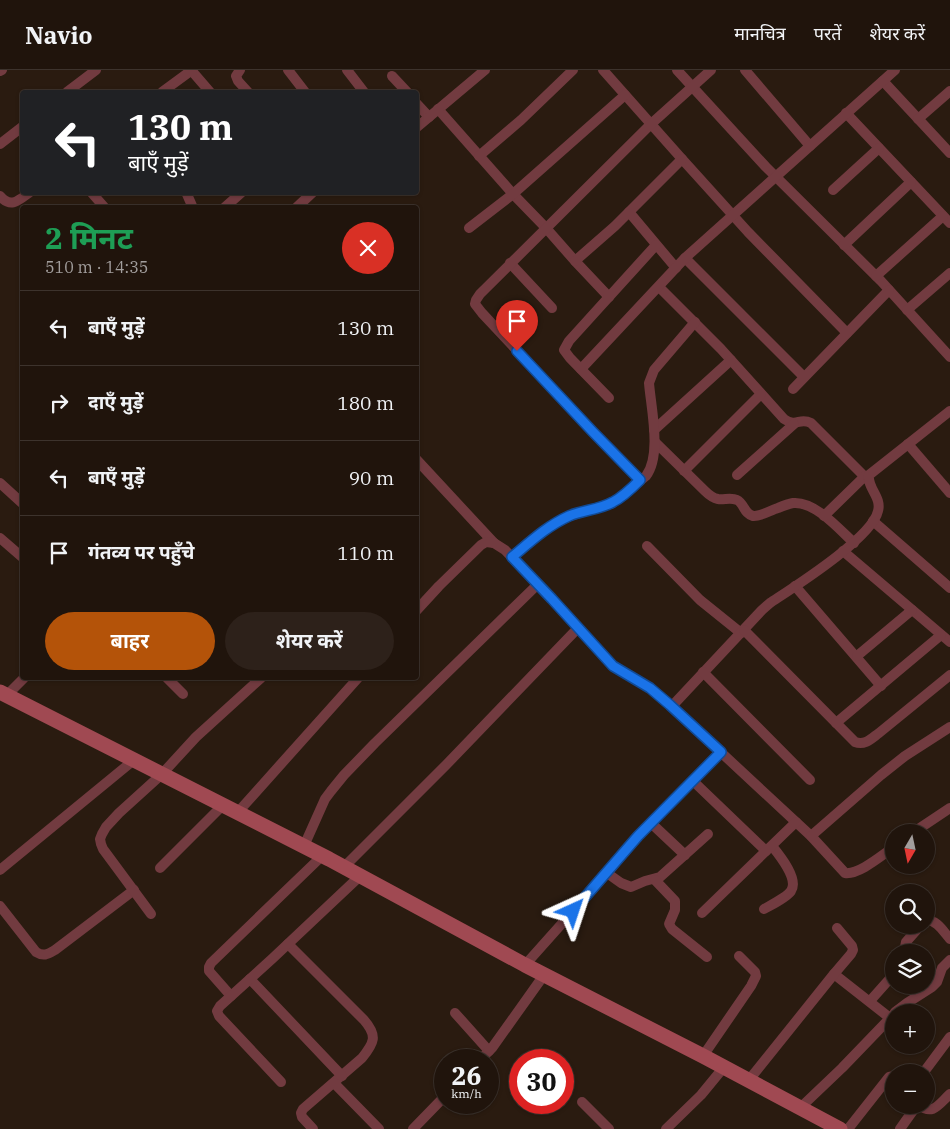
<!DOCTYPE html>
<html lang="hi">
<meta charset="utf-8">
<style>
body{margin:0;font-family:"IBM Plex Serif","Noto Sans Devanagari",serif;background:#2d211a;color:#f1f3f6;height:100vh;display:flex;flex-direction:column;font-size:19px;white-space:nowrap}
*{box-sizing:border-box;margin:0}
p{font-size:16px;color:#a29e9d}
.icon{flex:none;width:28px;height:28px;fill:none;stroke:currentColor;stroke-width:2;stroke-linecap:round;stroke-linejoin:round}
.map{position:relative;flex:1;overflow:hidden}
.drawer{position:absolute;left:20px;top:135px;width:399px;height:475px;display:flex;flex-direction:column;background:#20140c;border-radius:5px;box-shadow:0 1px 4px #0004,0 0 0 1px #3d332d}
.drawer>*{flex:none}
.banner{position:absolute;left:20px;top:20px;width:399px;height:105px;border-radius:5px;box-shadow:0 1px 4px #0004,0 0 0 1px #3d332d;background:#202124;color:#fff;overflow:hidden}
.needle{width:32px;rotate:189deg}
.buttons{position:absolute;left:885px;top:754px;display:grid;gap:10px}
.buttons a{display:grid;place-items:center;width:50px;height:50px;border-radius:50%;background:#20140c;box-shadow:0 1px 4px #0004,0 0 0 1px #3d332d;font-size:25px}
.speed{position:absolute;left:434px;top:979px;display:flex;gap:10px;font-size:25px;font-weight:700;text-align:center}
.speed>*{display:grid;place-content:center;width:65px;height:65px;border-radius:50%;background:#20140c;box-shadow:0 1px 4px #0004,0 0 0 1px #3d332d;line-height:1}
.speed small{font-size:12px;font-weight:400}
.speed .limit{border:8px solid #d22;background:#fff;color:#111}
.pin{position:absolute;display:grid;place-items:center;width:42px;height:42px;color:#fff;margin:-51px -21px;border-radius:50% 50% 50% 0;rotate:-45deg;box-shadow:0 0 5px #0007}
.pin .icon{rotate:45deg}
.me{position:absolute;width:55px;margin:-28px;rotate:42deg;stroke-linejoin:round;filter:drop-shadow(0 0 4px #0008)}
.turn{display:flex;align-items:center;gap:18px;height:105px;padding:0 25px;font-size:22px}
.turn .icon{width:65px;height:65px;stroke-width:2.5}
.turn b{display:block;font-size:35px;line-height:42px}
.round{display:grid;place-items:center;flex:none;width:52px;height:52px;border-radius:26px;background:#2d211a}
.head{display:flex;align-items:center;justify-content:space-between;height:85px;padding:0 25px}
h1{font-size:30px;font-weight:700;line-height:38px;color:#1e9e55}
.primary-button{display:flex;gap:10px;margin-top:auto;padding:10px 25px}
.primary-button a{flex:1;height:58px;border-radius:30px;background:#b45309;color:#fff;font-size:20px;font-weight:700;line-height:58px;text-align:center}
.primary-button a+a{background:#2d211a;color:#f1f3f6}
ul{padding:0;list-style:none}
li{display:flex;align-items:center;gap:15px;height:75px;padding:0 25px;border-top:1px solid #3d332d}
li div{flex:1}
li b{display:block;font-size:19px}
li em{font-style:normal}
header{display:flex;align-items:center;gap:30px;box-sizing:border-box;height:70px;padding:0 25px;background:#20140c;border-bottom:1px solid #3d332d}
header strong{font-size:24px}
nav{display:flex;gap:28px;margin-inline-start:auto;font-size:18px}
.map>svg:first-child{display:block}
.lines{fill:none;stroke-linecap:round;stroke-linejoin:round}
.street{stroke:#723b40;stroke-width:10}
.secondary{stroke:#a04952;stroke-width:15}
.route-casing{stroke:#114b97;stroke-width:12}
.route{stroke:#1a73e8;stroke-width:9}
</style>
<header>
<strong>Navio</strong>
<nav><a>मानचित्र</a><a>परतें</a><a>शेयर करें</a></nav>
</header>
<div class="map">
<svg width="950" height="1059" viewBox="0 0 950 1059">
<rect width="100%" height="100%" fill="#2a1b10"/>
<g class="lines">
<g class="street">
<path d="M191,0L210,22"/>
<path d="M240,0L236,6L238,11L248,22"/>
<path d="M288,0L305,22"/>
<path d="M347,0L364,22"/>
<path d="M603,0L682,89L748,162L847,263"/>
<path d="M677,0L766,97L881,211L950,287"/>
<path d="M745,0L810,76"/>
<path d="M0,1L2,0"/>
<path d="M392,6L407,22"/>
<path d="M883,11L950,83"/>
<path d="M67,22L96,0"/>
<path d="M162,22L192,0"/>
<path d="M416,33L429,47"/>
<path d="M438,39L513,124L546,158L575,191L609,227"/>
<path d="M846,43L950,153"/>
<path d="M918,49L950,21"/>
<path d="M416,58L485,0"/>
<path d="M0,74L22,57"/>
<path d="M479,86L521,50L573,0"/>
<path d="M833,120L879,78"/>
<path d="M91,122L105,138"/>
<path d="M186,122L193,138"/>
<path d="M0,126C11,139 19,130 30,122"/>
<path d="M224,138L242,122"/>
<path d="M296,138L313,122"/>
<path d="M629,142L676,198"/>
<path d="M469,158L513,124L625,25"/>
<path d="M844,175L911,112"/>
<path d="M685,188L804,307"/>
<path d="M575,191L615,156L682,89"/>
<path d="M510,193L552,238"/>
<path d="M876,206L943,146"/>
<path d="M659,217L721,279L784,349C797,358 799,347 811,353L868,410"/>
<path d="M907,240L950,203"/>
<path d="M581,299L685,188L895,0"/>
<path d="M793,319L889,220"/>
<path d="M609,328L570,288L564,280L569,271L656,175"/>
<path d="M654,360L731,290"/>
<path d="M655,372L705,421C708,424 713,428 718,429C724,430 731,427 737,430C744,433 744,444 753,446C760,447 771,440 778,438C783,436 788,434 793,433C815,431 839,459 854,473"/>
<path d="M908,374L950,423"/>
<path d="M416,389L494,473"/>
<path d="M684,401L761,324"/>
<path d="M737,405L794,354"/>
<path d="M640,410L593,362L482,243L475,234L476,230L480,224L651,54L711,0"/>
<path d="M0,413L22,433"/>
<path d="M824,446L865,406"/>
<path d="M873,451L950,518"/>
<path d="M0,468L22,487"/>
<path d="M647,476L700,530L741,563"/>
<path d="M843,481L950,572"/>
<path d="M512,487L543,461L552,455L570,446L613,433L646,406C662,385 651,338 649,313L654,300L695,252"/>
<path d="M795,516L881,616"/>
<path d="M416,541L439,516L481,475L486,472L494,473L505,480L552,529L613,596L650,618L670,635L674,634L762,540L770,533C794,517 872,468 878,441C882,427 867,418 869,405L950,341"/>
<path d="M744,560L855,672C865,676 872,668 879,663L950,605"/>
<path d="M857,586L912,540"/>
<path d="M703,602L810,710"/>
<path d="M167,608L183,624"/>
<path d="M7,625L24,608"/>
<path d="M670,635L811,766L845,803C859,805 882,785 894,777"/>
<path d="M836,653L941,565"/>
<path d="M693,711L766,781"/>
<path d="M238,742L358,608"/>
<path d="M651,753L685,785"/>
<path d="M914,762L950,738"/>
<path d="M811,766L881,705L905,686L950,657"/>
<path d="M304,776L325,729L331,721L344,705L375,673L538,514"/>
<path d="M344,797L446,695L578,558"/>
<path d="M160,798L223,735"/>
<path d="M0,800L134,690"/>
<path d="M607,803L621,813L631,817L645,811L660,807L708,764"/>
<path d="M655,810L675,831V840L669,854L672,859L707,887"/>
<path d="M0,836L36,882C44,887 48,884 55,880L134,820"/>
<path d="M764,839C771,835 786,828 791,821C799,809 780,786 772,776"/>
<path d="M702,843L796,752"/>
<path d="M151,844L103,779L101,774L100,769L102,764L106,757L119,743L162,704L196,667L261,608"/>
<path d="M926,850C937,850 943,861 950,869"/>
<path d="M288,874L364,950C378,966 374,973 362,988L303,1039L301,1043L302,1047L313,1059"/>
<path d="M904,882L906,872L921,855"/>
<path d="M525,895L607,803L638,766L721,682"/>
<path d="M834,904L890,948"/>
<path d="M250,909L342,1006"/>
<path d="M231,926L209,901V897L211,893L322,786"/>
<path d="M870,931L894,904"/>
<path d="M895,942L907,933L932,917L937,912L942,898L950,890"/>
<path d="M455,943L489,981"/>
<path d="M703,986L751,916L756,906L755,902L739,886"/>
<path d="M480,990L492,978L544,905"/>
<path d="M924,1002L950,967"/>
<path d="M749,1010L834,904L851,884L853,880L852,876L837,858"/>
<path d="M281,1012L219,946L217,941L220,936L273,888L360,806"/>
<path d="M334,1013L379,1059"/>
<path d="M582,1032L609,1059"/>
<path d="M919,1035C933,1046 939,1034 950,1024"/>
<path d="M800,1038L842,998L894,944"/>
<path d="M413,1059L445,1026"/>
<path d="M666,1059L701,1025L724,997"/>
<path d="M848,1059L889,1007L894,1006"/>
<path d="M900,1059L917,1035"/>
</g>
<path class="secondary" d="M0,622L329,789L525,895L703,986L840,1059"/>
</g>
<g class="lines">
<g class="route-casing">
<path id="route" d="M517,281L593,362L640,410C632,418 623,427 613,432C599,440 583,440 569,446C547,456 530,472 512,487L552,529L613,596L650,618L670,635L721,682L638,766L573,841"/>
</g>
<use href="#route" class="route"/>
</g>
</svg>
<div class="buttons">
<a><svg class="needle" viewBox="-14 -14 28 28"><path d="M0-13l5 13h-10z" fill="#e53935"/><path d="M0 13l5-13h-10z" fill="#a29e9d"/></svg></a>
<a><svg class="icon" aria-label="search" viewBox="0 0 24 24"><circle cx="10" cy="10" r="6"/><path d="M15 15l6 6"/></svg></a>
<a><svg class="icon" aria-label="layers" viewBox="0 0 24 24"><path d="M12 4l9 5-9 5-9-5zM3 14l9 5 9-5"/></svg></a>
<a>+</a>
<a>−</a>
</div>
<div class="speed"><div>26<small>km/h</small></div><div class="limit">30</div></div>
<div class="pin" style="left:517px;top:281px;background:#d93025"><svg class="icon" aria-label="arrive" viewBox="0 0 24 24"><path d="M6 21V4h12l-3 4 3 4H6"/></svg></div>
<svg class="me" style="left:573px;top:841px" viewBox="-20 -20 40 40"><path d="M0-17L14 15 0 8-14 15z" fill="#1a73e8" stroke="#fff" stroke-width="4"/></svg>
<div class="banner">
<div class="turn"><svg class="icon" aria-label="left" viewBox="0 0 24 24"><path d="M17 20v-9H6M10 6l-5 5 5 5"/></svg><div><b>130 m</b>बाएँ मुड़ें</div></div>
</div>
<section class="drawer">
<div class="head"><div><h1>2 मिनट</h1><p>510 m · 14:35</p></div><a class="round" style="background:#d93025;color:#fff"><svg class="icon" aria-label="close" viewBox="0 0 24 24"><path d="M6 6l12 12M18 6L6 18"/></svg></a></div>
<ul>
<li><svg class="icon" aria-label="left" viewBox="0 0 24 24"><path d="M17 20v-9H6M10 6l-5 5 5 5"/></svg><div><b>बाएँ मुड़ें</b></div><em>130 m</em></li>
<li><svg class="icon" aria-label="right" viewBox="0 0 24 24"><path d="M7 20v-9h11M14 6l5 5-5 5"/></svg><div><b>दाएँ मुड़ें</b></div><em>180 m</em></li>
<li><svg class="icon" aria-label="left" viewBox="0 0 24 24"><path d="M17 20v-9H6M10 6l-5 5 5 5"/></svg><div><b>बाएँ मुड़ें</b></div><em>90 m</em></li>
<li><svg class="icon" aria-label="arrive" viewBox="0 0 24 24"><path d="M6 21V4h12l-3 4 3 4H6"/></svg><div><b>गंतव्य पर पहुँचे</b></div><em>110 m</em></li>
</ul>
<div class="primary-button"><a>बाहर</a><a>शेयर करें</a></div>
</section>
</div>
